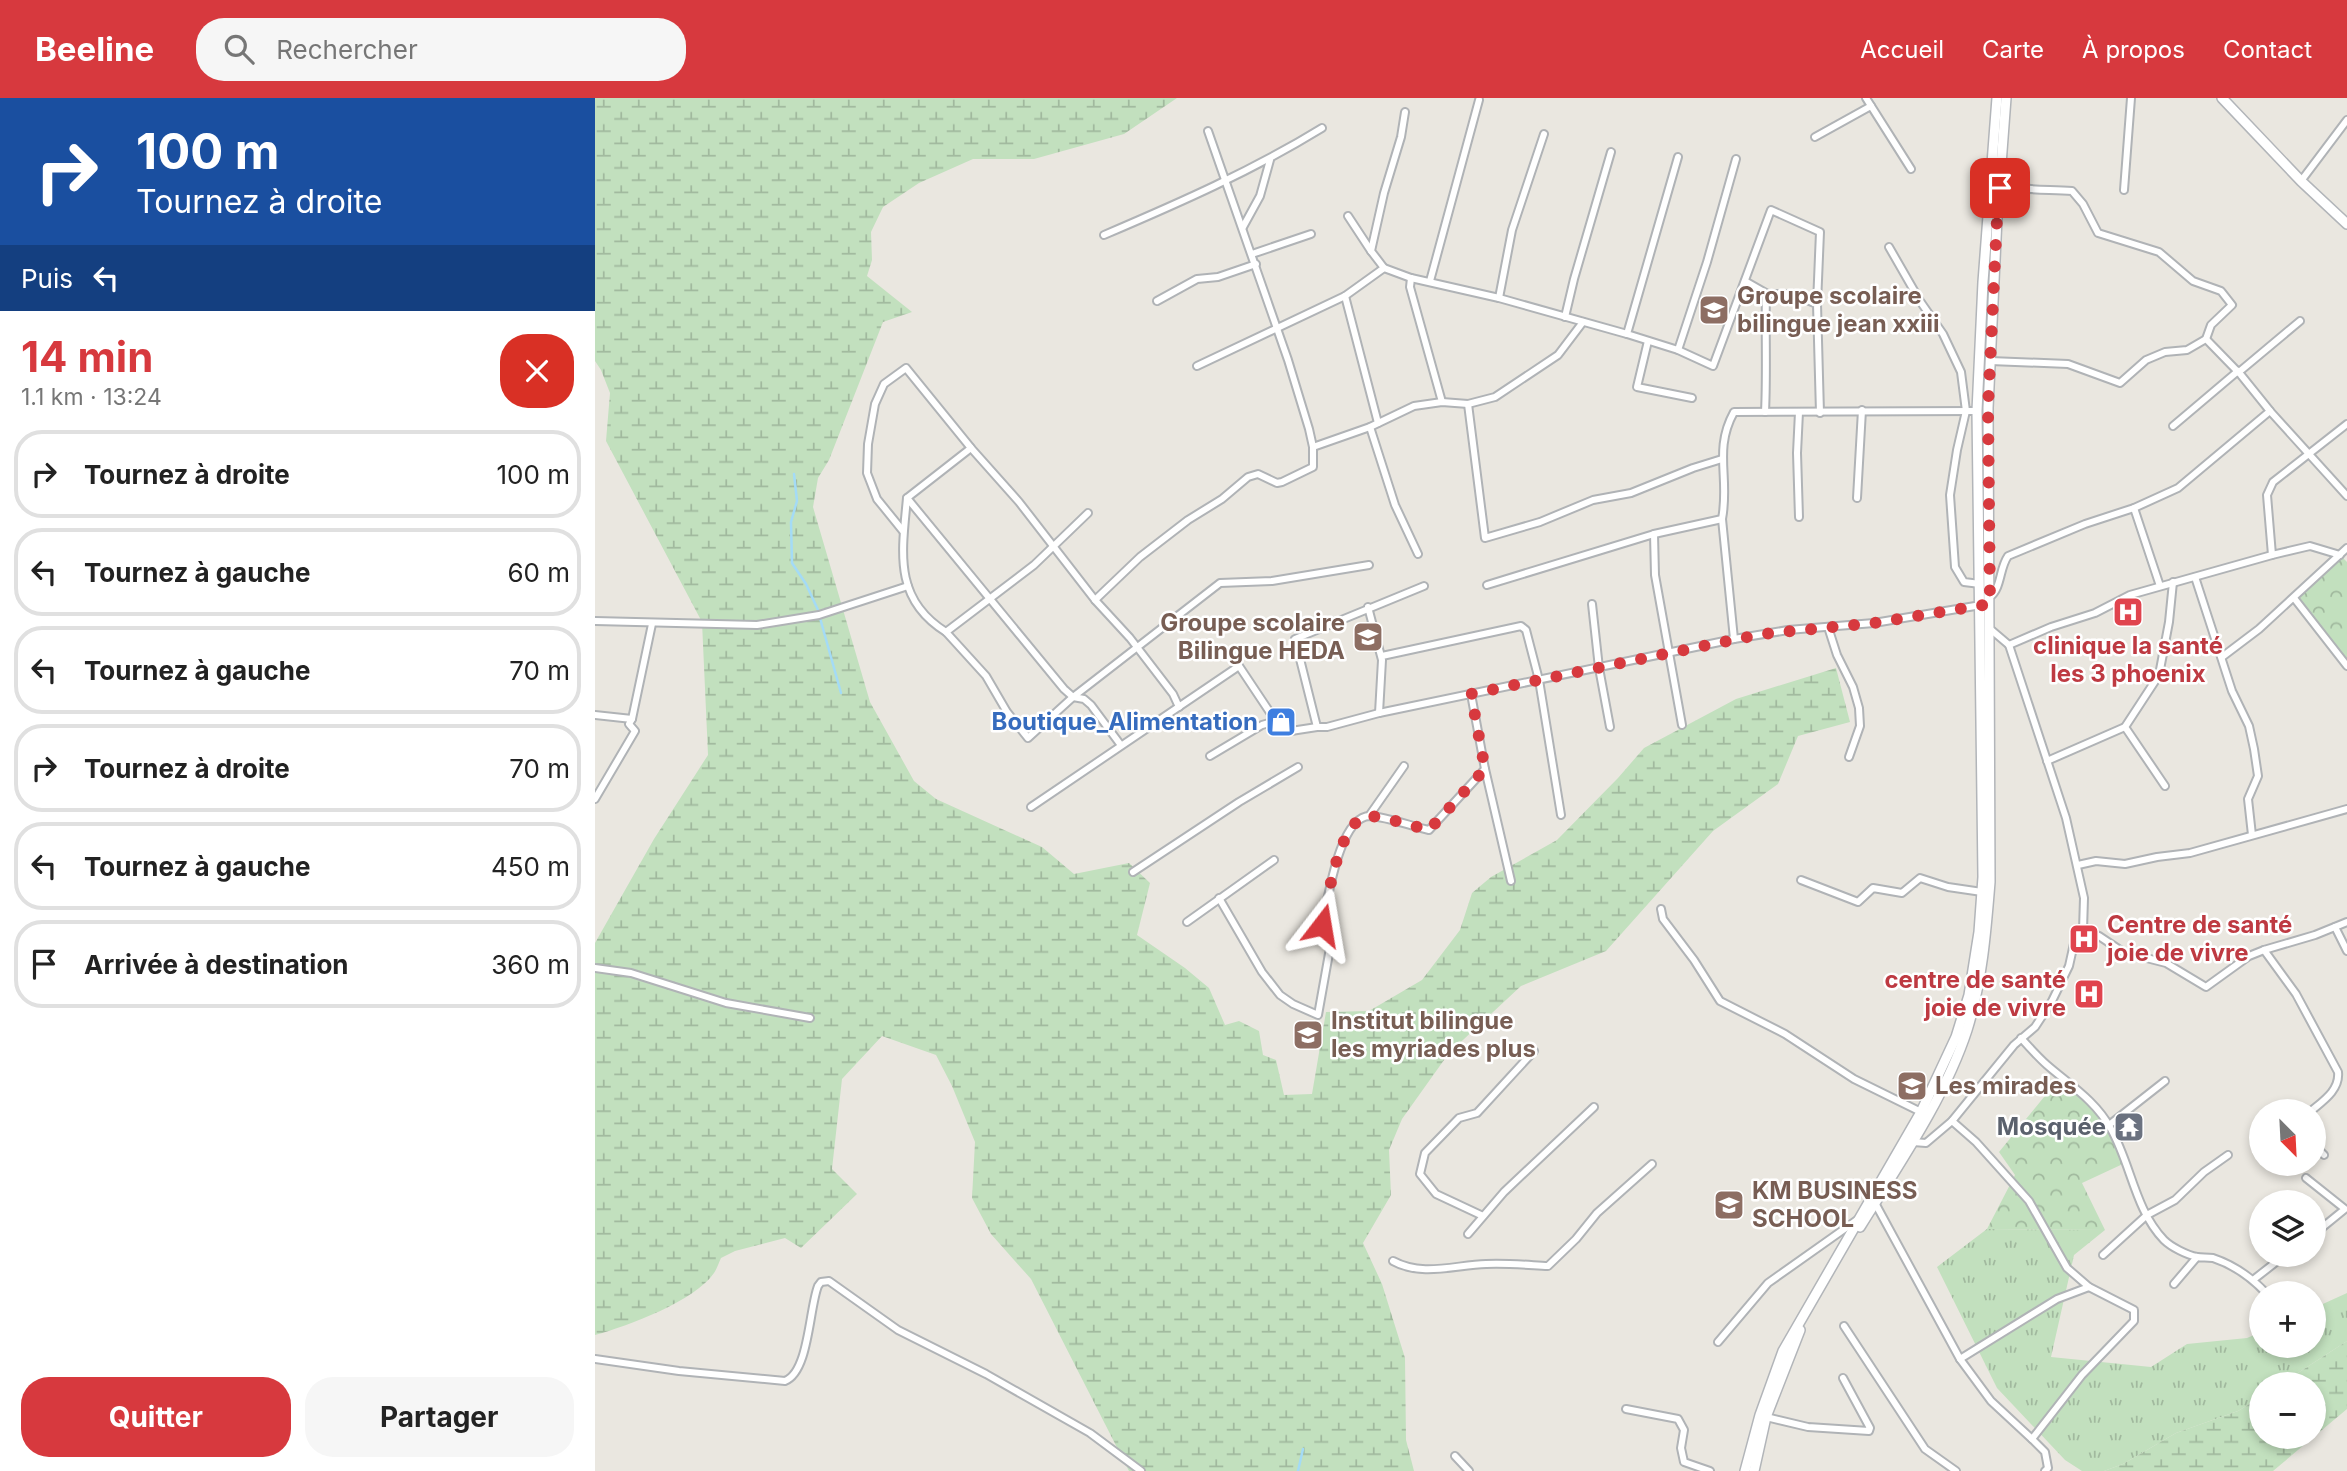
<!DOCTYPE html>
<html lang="fr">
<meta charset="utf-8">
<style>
body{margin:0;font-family:Inter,sans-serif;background:#f6f6f6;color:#222;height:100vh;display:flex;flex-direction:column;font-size:26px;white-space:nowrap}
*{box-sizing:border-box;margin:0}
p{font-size:23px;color:#767676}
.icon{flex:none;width:38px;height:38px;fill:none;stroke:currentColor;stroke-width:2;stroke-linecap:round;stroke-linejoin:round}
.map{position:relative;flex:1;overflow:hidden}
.drawer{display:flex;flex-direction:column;background:#fff;width:595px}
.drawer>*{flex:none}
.hud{background:#1a4fa0;color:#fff;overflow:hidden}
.needle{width:46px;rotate:156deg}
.fabs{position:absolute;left:1654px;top:1001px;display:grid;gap:14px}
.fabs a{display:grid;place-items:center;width:77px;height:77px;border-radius:50%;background:#fff;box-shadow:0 4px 10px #0003;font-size:35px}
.pin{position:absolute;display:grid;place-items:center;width:60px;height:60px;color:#fff;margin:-30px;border-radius:14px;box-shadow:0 4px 10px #0006}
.me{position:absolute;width:77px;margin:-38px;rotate:14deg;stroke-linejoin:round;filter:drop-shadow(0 0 5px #0008)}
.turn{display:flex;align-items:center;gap:24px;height:147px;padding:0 21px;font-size:32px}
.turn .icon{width:91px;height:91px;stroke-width:2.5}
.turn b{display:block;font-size:49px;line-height:60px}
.then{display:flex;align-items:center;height:66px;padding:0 21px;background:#0003;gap:14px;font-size:26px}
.round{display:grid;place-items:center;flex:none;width:74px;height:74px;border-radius:28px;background:#f6f6f6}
.overview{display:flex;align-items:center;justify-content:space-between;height:119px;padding:0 21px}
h1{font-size:42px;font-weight:700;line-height:52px;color:#d7393e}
.button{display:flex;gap:14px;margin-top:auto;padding:14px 21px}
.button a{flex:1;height:80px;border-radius:28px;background:#d7393e;color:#fff;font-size:28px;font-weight:700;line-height:80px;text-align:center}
.button a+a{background:#f6f6f6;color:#222}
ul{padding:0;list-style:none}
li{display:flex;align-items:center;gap:21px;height:88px;margin:0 14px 10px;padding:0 7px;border:4px solid #e0e0e0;border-radius:28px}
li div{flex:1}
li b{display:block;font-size:26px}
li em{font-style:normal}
header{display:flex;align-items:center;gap:42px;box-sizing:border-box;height:98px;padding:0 35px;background:#d7393e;color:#fff}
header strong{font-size:33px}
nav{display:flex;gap:38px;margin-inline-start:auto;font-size:24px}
.search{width:490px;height:63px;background:#f6f6f6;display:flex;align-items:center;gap:18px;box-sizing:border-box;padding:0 24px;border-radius:28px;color:#767676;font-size:26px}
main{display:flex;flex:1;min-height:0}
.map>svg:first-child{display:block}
.grass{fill:url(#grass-tufts)}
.forest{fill:url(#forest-crowns)}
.wetland{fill:url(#wetland-marsh)}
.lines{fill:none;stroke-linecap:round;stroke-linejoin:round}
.stream{stroke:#a4dbf6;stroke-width:2.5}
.street-casing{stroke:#b0b3b6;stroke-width:10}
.secondary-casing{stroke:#b2b5b9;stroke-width:12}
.street{stroke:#fff;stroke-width:6}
.secondary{stroke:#fff;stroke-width:9}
.route{stroke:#d7393e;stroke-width:12;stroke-dasharray:0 21.6}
.labels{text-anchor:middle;stroke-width:5;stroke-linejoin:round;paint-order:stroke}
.education-label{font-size:24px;font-weight:bold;fill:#785e54;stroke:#fff;text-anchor:start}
.health-label{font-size:24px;font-weight:bold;fill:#be3a42;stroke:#fff}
.shop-label{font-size:24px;font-weight:bold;fill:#366cbe;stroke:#fff;text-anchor:end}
.worship-label{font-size:24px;font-weight:bold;fill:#5b616d;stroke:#fff;text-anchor:end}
</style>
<header>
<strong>Beeline</strong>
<div class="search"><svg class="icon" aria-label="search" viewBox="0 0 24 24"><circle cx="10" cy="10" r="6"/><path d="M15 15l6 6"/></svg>Rechercher</div>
<nav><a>Accueil</a><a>Carte</a><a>À propos</a><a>Contact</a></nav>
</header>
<main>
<section class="drawer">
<div class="hud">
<div class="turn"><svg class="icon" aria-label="right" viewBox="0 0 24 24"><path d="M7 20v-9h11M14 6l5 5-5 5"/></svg><div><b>100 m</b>Tournez à droite</div></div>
<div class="then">Puis<svg class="icon" aria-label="left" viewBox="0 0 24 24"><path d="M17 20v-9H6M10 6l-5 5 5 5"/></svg></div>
</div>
<div class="overview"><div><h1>14 min</h1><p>1.1 km · 13:24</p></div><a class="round" style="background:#d93025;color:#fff"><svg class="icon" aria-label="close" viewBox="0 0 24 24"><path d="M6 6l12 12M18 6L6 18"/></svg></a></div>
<ul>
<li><svg class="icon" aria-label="right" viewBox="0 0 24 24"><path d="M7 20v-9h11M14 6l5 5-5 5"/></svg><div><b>Tournez à droite</b></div><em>100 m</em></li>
<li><svg class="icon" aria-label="left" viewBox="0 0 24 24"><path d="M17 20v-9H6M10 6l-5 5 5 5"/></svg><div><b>Tournez à gauche</b></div><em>60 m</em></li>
<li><svg class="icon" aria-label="left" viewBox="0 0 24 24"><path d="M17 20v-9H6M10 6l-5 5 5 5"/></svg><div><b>Tournez à gauche</b></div><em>70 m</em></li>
<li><svg class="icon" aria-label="right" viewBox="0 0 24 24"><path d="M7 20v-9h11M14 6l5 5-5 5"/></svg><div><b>Tournez à droite</b></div><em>70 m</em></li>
<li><svg class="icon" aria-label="left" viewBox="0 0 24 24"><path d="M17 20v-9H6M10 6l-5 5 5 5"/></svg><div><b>Tournez à gauche</b></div><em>450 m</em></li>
<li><svg class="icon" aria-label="arrive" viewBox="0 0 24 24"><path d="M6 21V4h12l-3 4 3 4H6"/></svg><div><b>Arrivée à destination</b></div><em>360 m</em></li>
</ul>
<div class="button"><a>Quitter</a><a>Partager</a></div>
</section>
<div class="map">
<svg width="1752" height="1373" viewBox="0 0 1752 1373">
<defs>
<pattern id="grass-tufts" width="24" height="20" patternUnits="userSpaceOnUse" patternTransform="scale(1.75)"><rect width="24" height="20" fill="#c2e0be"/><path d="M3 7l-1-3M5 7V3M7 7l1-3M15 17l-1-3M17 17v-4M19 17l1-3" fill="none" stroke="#a1b99e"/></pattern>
<pattern id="forest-crowns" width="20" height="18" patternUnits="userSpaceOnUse" patternTransform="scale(1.75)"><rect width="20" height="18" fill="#c2e0be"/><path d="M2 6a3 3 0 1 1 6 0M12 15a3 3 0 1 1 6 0" fill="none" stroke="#a1b99e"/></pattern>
<pattern id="wetland-marsh" width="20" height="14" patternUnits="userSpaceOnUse" patternTransform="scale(1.75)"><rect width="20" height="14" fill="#c2e0be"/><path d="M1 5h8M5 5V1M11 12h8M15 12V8" fill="none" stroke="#a1b99e"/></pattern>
</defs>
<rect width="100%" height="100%" fill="#eae7e0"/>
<path class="grass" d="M1392,1131L1510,1132L1479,1157L1456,1259L1556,1269L1592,1246L1652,1240L1666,1234V1248H1718L1719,1210L1752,1195V1243L1686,1286H1666V1299L1643,1313L1581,1335L1528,1366L1509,1373H1487L1470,1362L1402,1290L1342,1169Z"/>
<g class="forest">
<path d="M1745,457L1752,464V568L1699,500Z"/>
<path d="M1467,977L1512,1025L1530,1065L1487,1085L1510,1132L1392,1131L1420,1077L1404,1054Z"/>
</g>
<g class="wetland">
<path d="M0,0H582L529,36L439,61H378L324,85L288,109L276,134L277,162L272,178L317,214L288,224L234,362L223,380L218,409L275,604L319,683L341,701L447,749L479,776L534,765L555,785L542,837L590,870L614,890L630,927L644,923L664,933L668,957L681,962L689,997L717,996L731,914L774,913L827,882L865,832L877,795L896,779L962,742L1023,680L1049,650L1141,601L1241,570L1255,624L1203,638L1183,686L1118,733L1011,853L926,888L854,955L807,1021L794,1052L796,1097L768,1145L787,1186L810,1260L811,1342L819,1373H534L436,1181L396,1136L377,1100L380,1044L357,988L341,957L287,938L247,981L237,1071L262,1096L206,1150L190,1140L140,1153L126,1160C124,1164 122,1171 119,1175C100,1203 33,1228 0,1237V845L59,741L113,657L107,524L11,343L15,295L6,272L0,263Z"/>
<path d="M1752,1243V1311L1678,1373H1509L1528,1366L1581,1335L1643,1313L1666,1299V1339H1718V1286H1686Z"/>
</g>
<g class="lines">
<g class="stream">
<path d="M199,376L202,403L196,424L197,465L211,486L223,512"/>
<path d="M225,520L246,595"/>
<path d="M703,1373L708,1351"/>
</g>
<g class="street-casing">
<g id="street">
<path d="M1271,0L1316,71"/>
<path d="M1220,39L1276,8"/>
<path d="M1083,59L1032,236L1083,252L1118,268L1176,112L1225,134L1222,206"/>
<path d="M1706,83L1752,22"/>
<path d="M1405,86C1428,93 1453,91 1477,93L1488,106L1503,135L1564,154L1598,183L1626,193L1637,207L1616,227L1611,241"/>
<path d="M1529,92L1536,0"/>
<path d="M753,118L776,153"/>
<path d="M648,129L665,98L675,62"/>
<path d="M509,137C584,105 657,73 727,30"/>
<path d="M1294,149L1325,203L1348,236L1366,274L1371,313L1362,352L1355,397L1360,469L1369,484L1385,486"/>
<path d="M657,156L716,136"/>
<path d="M789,170L776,153L789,95L806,39L810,14"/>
<path d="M816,180L815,189L847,304"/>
<path d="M835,183L884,2"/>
<path d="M1150,183L1171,195C1170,234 1172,274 1170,314"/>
<path d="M1171,196H1197L1222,206L1225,315"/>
<path d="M750,198L783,325"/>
<path d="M904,200L917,132L949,36"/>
<path d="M562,203L602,181L623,179L661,166"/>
<path d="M970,219L979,181L1016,54"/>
<path d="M1053,243L1042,289L1097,300"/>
<path d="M1083,252L1112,164L1141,61"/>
<path d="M1395,263L1473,266L1525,285L1551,262L1570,254L1592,252L1611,241L1646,277L1675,313L1752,398"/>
<path d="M602,268L750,198L789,170L816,180L904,200L1032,236"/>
<path d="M1644,274L1705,223"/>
<path d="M873,306L890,440L945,424L998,402L1036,395L1098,370L1127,361"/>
<path d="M1578,328L1643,273"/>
<path d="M775,329L800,407L823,456"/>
<path d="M718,349L775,329L819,308L847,304L873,306L900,299L963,257L988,224"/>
<path d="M376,350L312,400C307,454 298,501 351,534L391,578L412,614L433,640L478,599L625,485L677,483L774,467"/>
<path d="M312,400L469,591L478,599L489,601L496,607L525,646"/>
<path d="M1262,400L1267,312"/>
<path d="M1539,410L1583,390L1675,313"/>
<path d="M1204,419L1202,355L1204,314"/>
<path d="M1127,421L1139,541"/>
<path d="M308,433L282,401L272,375L273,346L280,306L289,286L311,270L376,350L424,404L500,502L535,540L578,596L584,609"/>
<path d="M1059,436L1060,477L1087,627"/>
<path d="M1745,457L1715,448L1677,457L1672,397L1678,384L1752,326"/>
<path d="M1600,479L1637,593L1654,628L1659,651L1663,678L1653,701L1657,737"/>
<path d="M892,487L1059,436L1127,421C1135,380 1118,352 1139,314L1382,313"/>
<path d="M829,488L700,541L722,629H732L784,615L1139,541L1193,532L1279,525L1386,507"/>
<path d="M1395,499C1407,489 1404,471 1413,458L1490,426L1539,410L1565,488"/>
<path d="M1699,500L1752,568"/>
<path d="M500,502L545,459L593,422L627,401L653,379L663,376L682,385L687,384L718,369V349L714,331L693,262L613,33"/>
<path d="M997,506L1004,570L1015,629"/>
<path d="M773,509L787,562L784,615"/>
<path d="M0,523L162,527L224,517L313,488"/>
<path d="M1233,529L1242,557L1258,589L1264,610L1265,628L1254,659"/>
<path d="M1394,530L1414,547L1456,529L1500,515L1535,497L1677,457"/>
<path d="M351,534L439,467L493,415"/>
<path d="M787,558L926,528L931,532L944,582L966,717"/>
<path d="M1627,559L1664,531L1752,450"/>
<path d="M0,617L37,621L34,626L40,633L0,701"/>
<path d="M37,621L57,526"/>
<path d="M615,658L667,627L674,625L696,633L722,629"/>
<path d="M1452,663L1530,629"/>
<path d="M890,671L916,783"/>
<path d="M1570,688L1530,629L1564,577L1574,524L1578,484"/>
<path d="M436,709L644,568L684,628"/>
<path d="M774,718L809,668"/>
<path d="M1483,767L1501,763L1530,766L1562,759L1595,755L1752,711"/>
<path d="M538,774L644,704L703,669"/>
<path d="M1206,782L1263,804L1278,790L1307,795L1325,780L1353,789L1387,794"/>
<path d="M624,800L667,874L685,897L698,906L723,917L735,850"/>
<path d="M1066,811L1068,821L1099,862L1125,903L1190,936L1259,981L1326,1014"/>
<path d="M592,824L679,762"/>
<path d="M727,827C733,802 744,718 775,718C792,719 816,728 834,732L890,671L876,596"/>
<path d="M1740,829L1752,853"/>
<path d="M1488,832L1504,838L1528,854L1571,865L1611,889L1654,858L1669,852L1720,837L1752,824"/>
<path d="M1669,852L1701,896L1743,974C1745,992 1728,1003 1716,1013"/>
<path d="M0,870L36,875L131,905L215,920"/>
<path d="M1426,940C1434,949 1443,959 1452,967C1475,987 1501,1003 1516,1031C1536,1066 1540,1112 1569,1142C1576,1149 1592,1157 1602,1159C1607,1160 1612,1159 1618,1160C1639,1167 1656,1179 1671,1195"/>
<path d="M1514,1027L1570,983"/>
<path d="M1318,1044L1331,1045L1357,1023L1419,947L1440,929L1457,903L1474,868L1480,841L1488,832L1489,800L1471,720L1414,547"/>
<path d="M1718,1046L1729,1057"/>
<path d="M1711,1080L1750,1111L1718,1137"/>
<path d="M1280,1105L1365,1261L1396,1303L1437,1341L1487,1277L1539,1223V1212L1494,1189L1472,1170L1434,1103L1381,1044L1357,1023"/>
<path d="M888,1118L841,1096L825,1076L830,1055L864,1020L882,1015L939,953"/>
<path d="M873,1136L909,1094L999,1009"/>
<path d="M1508,1157L1552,1117L1580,1102L1609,1074L1633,1057"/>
<path d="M798,1163C827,1179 860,1167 891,1166C912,1165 933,1167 953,1168L981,1141L1002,1115L1057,1066"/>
<path d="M1658,1182L1690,1157"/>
<path d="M1579,1186L1602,1159"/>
<path d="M1683,1195L1686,1194"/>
<path d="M1249,1228L1330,1351L1361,1373"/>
<path d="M1123,1244L1173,1185L1262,1122"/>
<path d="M0,1261L84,1273L190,1283C214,1274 214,1211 223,1188L226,1184L234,1183L303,1232L391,1276L495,1335L546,1373"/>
<path d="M1365,1261L1462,1201L1494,1189"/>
<path d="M1031,1311L1083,1321L1089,1332L1086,1350L1089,1364L1115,1373"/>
<path d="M1171,1319L1213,1329L1274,1333L1275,1330L1248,1280"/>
<path d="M1437,1341L1450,1354L1453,1370L1450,1373"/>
<path d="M860,1358L874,1373"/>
</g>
</g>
<g class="secondary-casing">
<g id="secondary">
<path d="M1627,0L1706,83L1752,126"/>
<path d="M1265,1129C1302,1069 1350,1000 1372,932C1387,884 1391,834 1395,784L1393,310L1402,120L1411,0"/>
<path d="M1150,1373L1165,1317L1188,1253L1326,1014L1361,939L1374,897L1384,834L1388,779L1382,313L1388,184L1402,0"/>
<path d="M1159,1373L1171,1319L1205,1232"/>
</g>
</g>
<use href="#street" class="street"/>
<use href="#secondary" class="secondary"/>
</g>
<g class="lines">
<path class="route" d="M727,827C733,802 744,718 775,718C792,719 816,728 834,732L890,671L876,596L1167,536L1279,525L1395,506L1393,310L1402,120L1405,90"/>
</g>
<defs>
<g id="school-square" transform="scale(1.575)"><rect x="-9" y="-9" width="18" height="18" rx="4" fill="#8d6e63" stroke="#fff"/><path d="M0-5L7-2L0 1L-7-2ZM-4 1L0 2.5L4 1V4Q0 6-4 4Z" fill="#fff"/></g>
<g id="hospital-square" transform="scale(1.575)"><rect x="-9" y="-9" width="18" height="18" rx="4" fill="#e0444e" stroke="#fff"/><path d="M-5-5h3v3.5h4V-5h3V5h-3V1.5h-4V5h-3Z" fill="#fff"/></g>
<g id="shop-square" transform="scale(1.575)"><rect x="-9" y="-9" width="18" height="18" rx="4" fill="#3f7fe0" stroke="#fff"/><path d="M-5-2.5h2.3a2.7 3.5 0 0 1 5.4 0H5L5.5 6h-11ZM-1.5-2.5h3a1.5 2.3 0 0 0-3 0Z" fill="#fff"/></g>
<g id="temple-square" transform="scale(1.575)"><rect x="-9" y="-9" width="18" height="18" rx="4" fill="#6b7280" stroke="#fff"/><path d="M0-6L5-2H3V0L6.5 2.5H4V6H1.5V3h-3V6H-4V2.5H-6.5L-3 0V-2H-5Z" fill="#fff"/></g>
</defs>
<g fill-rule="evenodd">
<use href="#school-square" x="1119" y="212"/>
<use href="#hospital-square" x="1533" y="514"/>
<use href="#school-square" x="773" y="539"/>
<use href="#shop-square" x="686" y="624"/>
<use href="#hospital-square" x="1489" y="841"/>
<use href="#hospital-square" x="1494" y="896"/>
<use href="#school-square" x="713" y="937"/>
<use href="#school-square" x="1317" y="988"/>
<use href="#temple-square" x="1534" y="1029"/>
<use href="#school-square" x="1134" y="1107"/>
</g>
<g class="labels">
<g class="education-label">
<text x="1142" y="206">Groupe scolaire<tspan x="1142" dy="28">bilingue jean xxiii</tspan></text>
<text x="750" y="533" text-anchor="end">Groupe scolaire<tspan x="750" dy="28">Bilingue HEDA</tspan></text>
<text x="736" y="931">Institut bilingue<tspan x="736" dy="28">les myriades plus</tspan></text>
<text x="1340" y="996">Les mirades</text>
<text x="1157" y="1101">KM BUSINESS<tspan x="1157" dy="28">SCHOOL</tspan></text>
</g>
<g class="health-label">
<text x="1533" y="556">clinique la santé<tspan x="1533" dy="28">les 3 phoenix</tspan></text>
<text x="1512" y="835" text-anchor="start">Centre de santé<tspan x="1512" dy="28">joie de vivre</tspan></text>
<text x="1471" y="890" text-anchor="end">centre de santé<tspan x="1471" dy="28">joie de vivre</tspan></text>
</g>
<g class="shop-label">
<text x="663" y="632">Boutique_Alimentation</text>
</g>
<g class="worship-label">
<text x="1511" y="1037">Mosquée</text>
</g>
</g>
</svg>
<div class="fabs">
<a><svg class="needle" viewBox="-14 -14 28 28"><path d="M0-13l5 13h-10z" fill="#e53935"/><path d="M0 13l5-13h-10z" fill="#767676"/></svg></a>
<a><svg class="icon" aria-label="layers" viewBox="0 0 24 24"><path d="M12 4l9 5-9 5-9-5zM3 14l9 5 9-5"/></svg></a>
<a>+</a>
<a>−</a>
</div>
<div class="pin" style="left:1405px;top:90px;background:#d93025"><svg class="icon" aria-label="arrive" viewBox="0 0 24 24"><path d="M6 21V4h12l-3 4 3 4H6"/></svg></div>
<svg class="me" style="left:727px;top:827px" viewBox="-20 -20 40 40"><path d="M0-17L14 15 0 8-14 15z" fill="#d7393e" stroke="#fff" stroke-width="4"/></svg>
</div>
</main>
